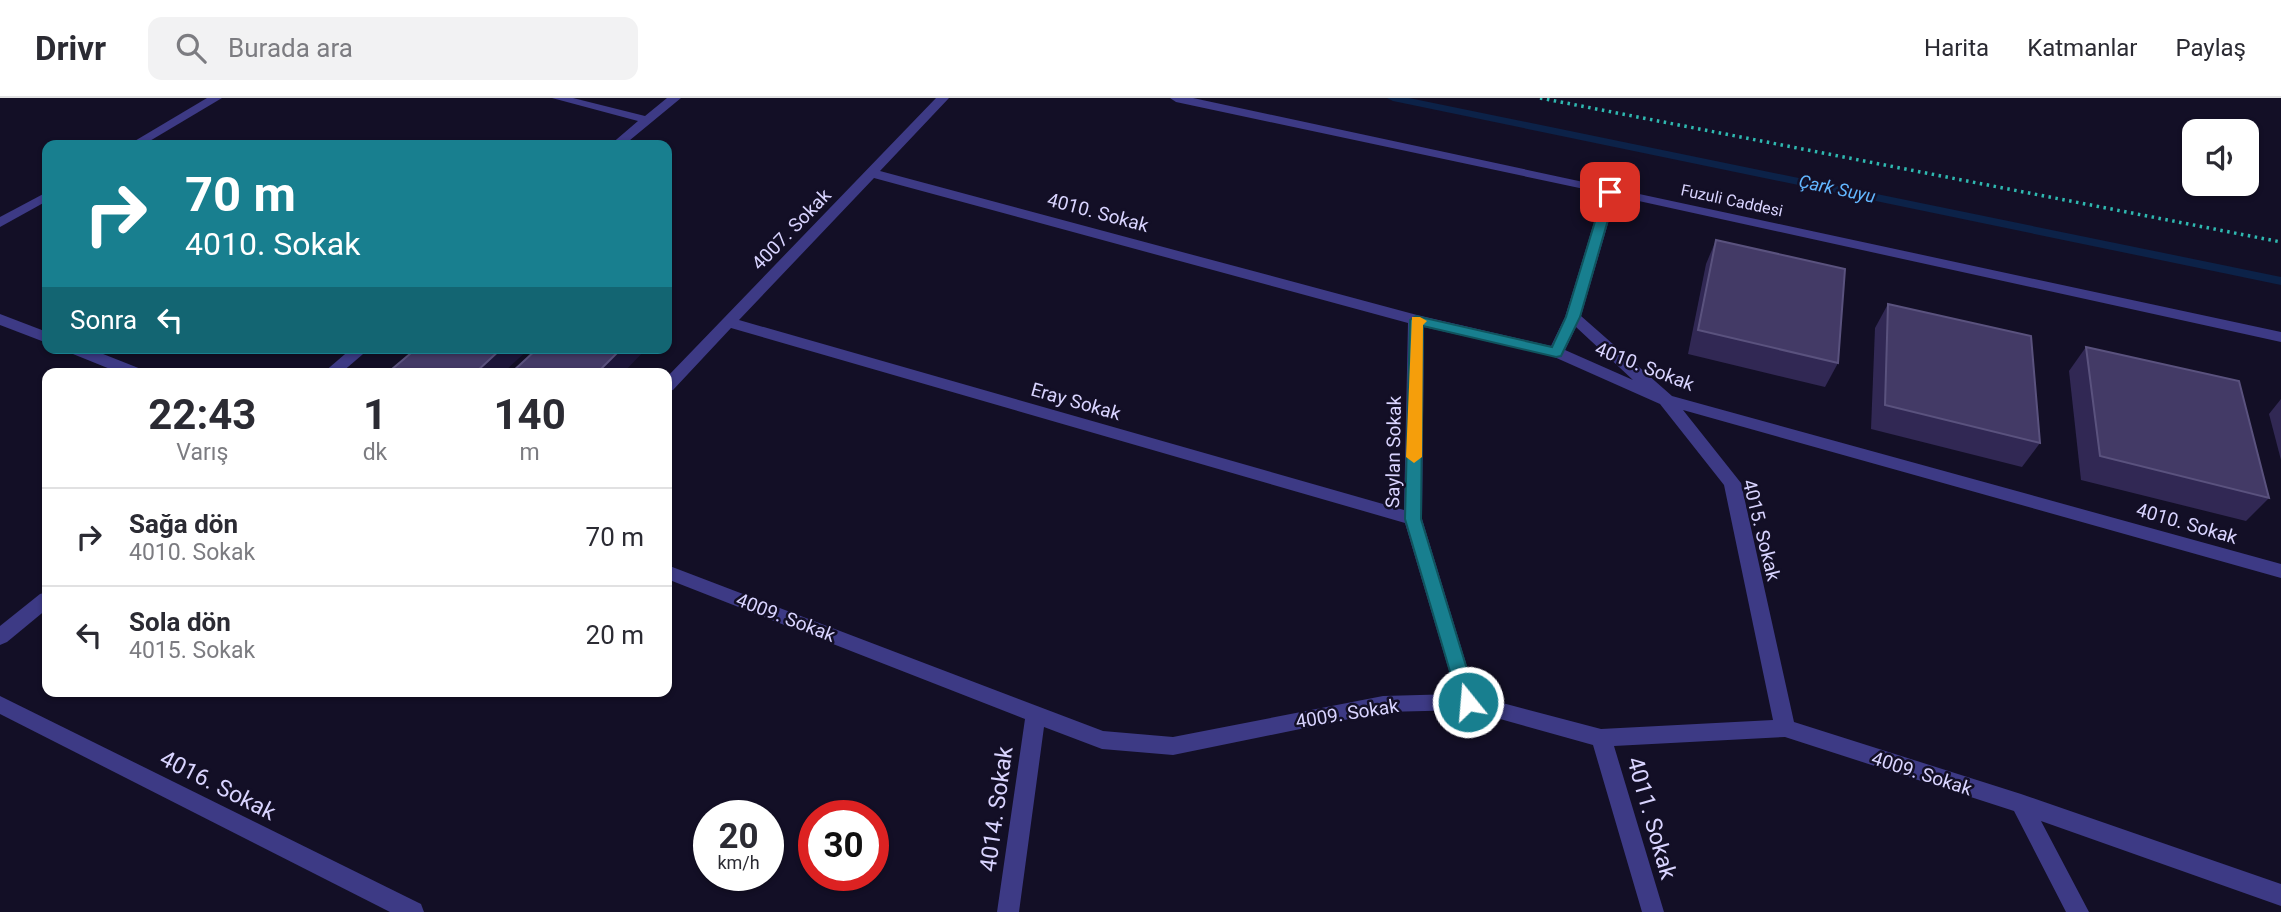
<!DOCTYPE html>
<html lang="tr">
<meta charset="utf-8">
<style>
body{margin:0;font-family:Roboto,sans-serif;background:#f2f2f3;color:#2b2b33;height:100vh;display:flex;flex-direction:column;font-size:26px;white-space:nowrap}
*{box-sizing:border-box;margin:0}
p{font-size:23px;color:#7c7c81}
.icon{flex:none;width:38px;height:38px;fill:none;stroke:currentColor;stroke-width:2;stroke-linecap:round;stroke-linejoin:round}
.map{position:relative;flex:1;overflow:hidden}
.drawer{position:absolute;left:42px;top:270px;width:630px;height:329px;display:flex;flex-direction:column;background:#fff;border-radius:14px;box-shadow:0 2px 5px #0004}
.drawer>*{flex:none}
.guide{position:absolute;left:42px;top:42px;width:630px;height:214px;border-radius:14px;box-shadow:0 2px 5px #0004;background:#187f8f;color:#fff;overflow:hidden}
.tools{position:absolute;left:2182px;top:21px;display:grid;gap:14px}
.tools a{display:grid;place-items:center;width:77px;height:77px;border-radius:14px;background:#fff;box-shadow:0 2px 5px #0004;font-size:35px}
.speed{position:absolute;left:693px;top:702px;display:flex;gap:14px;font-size:35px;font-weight:700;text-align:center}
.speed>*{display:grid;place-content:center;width:91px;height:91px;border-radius:50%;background:#fff;box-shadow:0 2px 5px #0004;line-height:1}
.speed small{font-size:18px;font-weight:400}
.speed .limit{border:10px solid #d22;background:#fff;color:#111}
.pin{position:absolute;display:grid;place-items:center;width:60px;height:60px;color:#fff;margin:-30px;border-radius:14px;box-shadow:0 4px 10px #0006}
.me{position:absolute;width:77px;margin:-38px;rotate:343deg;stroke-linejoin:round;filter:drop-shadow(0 0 5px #0008)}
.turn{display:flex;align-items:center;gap:24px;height:147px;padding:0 28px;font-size:32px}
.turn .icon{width:91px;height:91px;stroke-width:2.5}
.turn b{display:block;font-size:49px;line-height:60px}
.then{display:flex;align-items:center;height:66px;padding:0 28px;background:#0003;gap:14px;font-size:26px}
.eta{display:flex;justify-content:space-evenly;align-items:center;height:119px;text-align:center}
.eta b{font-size:42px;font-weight:700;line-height:49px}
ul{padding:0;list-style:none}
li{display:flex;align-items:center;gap:21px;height:98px;padding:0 28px;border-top:2px solid #e1e1e2}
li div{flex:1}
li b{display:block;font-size:26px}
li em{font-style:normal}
header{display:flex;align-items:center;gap:42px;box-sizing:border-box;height:98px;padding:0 35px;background:#fff;border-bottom:2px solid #e1e1e2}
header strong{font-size:33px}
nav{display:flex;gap:38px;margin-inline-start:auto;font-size:24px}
.search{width:490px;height:63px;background:#f2f2f3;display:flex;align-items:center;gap:18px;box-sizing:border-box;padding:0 24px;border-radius:14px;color:#7c7c81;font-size:26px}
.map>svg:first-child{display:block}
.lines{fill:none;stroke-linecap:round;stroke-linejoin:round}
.stream{fill:#0c2248;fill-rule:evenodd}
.path{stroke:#2fb8b0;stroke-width:3.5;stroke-dasharray:2.5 4.5;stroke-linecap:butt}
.minor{fill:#3d3a85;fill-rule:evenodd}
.wall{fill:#312854}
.shaded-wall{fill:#1d163a}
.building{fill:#433a66;stroke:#5a527e;stroke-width:2}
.route{fill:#187f8f;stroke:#10535d;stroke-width:2}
.slow{fill:#f59e0b}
.labels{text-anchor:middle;stroke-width:5;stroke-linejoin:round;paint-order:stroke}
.far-street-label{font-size:16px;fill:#d9d4ff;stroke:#130f26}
.far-water-label{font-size:18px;font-style:italic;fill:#62b6ff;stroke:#130f26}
.street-label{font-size:19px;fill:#d9d4ff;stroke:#130f26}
.near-street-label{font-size:23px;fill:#d9d4ff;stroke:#130f26}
</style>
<header>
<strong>Drivr</strong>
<div class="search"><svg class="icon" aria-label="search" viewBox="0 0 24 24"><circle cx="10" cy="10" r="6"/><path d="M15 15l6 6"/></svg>Burada ara</div>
<nav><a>Harita</a><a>Katmanlar</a><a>Paylaş</a></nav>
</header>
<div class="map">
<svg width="2281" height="814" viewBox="0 0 2281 814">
<rect width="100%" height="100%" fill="#130f26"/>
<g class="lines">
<path class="stream" d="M1387,0H1409L2281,179V187L1393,3Z"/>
<path class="path" d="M1540,0L2281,144"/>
<g class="minor">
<path d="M207,0H222L143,47H128Z"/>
<path d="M552,0H573L645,18L667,0H681L624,47H610L638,23Z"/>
<path d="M936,0H949L880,73L1417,217L1551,248L1565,219L1603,95L1176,4L1170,0H1193L2281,234V244L1616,98L1581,218L1672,298L2281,466V480L1683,312L1741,385L1794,624L2021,696L2281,786V808L2041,723L2089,814H2066L2014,713L1785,639L1614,648L1664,814H1642L1593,647L1468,612L1383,614L1173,657L1102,651L1044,629L1019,814H997L1025,621L667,481V467L1103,633L1173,639L1383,598L1456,596L1405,425L731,230L673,292L667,293V279ZM874,80L1408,225L1404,412L739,222ZM1424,229L1552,258L1660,306L1724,387L1773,622L1601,631L1476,598L1422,421ZM1576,229L1633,282L1565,252Z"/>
<path d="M47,94V103L0,129V119Z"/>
<path d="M0,216L47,234V245L0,227Z"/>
<path d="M65,250H88L141,271L143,275H120L68,254Z"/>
<path d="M352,250H370L341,275H323Z"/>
<path d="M47,494V511L7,544L0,547V528L40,496Z"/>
<path d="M0,598L421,806L424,814H390L0,616Z"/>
</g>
</g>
<g class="wall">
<path d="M1716,142L1838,265L1825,289L1688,256L1706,166Z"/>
<path d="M1888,206L2040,345L2022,369L1871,331L1875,230Z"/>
<path d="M2086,249L2269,400L2246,423L2081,382L2069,273Z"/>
<path d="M2281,301V362L2269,316Z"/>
</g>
<g class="shaded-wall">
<path d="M502,250H530L503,275H475Z"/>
<path d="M622,250H647L623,275H597Z"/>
</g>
<g class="building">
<path d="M1716,142L1845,171L1838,265L1698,232Z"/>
<path d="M1888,206L2031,238L2040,345L1885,307Z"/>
<path d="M2086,249L2239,283L2269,400L2100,358Z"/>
<path d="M417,250H502L475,275H399L391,272Z"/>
<path d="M538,250H622L597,275H511Z"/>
</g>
<path class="route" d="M1610,91L1616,94L1580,219L1561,258L1556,259L1423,228L1421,421L1477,604L1475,610L1468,612L1462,610L1459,604L1405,421L1410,222L1416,218L1552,249L1566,219L1604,94Z"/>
<path class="slow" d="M1412,219H1420L1427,223L1423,227L1422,359L1414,365L1406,359Z"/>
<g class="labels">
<g class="far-street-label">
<text transform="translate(1732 102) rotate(12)" y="6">Fuzuli Caddesi</text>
</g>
<g class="far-water-label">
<text transform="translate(1837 91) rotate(12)" y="6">Çark Suyu</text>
</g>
<g class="street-label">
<text transform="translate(1098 114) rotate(15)" y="7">4010. Sokak</text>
<text transform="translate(791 131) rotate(-46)" y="7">4007. Sokak</text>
<text transform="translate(1645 268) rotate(21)" y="7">4010. Sokak</text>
<text transform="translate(1076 303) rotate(16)" y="7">Eray Sokak</text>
<text transform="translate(1393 354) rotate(-89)" y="7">Saylan Sokak</text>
<text transform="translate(2187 425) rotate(16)" y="7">4010. Sokak</text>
<text transform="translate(1762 432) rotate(76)" y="7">4015. Sokak</text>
<text transform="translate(786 519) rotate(21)" y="7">4009. Sokak</text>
<text transform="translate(1347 615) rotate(-9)" y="7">4009. Sokak</text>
<text transform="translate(1922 675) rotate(18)" y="7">4009. Sokak</text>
</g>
<g class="near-street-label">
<text transform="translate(218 687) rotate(27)" y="8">4016. Sokak</text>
<text transform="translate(996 711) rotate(-82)" y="8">4014. Sokak</text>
<text transform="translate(1652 720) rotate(74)" y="8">4011. Sokak</text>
</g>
</g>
</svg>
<div class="tools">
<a><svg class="icon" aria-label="sound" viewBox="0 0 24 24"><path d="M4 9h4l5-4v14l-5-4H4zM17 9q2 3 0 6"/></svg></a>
</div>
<div class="speed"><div>20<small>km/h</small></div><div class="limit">30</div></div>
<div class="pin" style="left:1610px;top:94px;background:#d93025"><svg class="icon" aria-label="arrive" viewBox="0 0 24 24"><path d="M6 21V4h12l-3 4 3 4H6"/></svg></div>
<svg class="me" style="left:1468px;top:604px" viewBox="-20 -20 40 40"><circle r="17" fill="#187f8f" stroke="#fff" stroke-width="3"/><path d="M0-11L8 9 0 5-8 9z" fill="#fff"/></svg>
<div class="guide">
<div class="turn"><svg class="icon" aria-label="right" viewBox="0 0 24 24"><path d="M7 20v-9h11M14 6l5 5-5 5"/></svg><div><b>70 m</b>4010. Sokak</div></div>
<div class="then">Sonra<svg class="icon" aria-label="left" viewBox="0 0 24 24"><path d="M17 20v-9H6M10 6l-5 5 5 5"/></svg></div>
</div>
<section class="drawer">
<div class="eta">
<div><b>22:43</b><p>Varış</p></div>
<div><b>1</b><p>dk</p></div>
<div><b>140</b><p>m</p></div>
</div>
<ul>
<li><svg class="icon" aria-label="right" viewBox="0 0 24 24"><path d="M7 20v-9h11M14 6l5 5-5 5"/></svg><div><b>Sağa dön</b><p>4010. Sokak</p></div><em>70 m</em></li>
<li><svg class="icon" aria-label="left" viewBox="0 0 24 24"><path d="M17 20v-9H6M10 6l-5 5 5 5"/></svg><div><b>Sola dön</b><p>4015. Sokak</p></div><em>20 m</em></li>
</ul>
</section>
</div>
